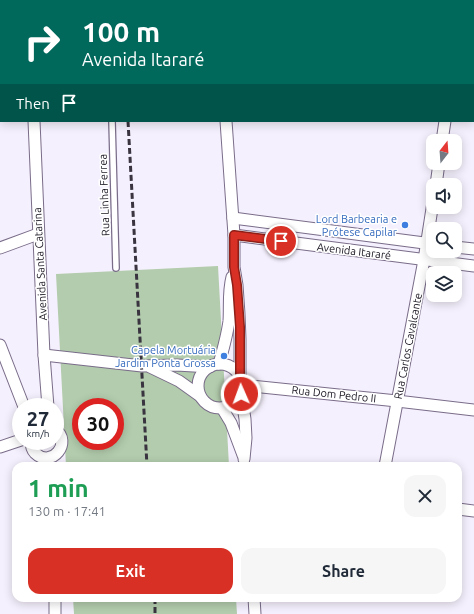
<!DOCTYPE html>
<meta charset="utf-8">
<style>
body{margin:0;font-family:Ubuntu,sans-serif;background:#f6f6f7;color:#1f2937;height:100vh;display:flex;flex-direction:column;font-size:15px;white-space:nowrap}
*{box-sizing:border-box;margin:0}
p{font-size:13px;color:#747a83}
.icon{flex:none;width:22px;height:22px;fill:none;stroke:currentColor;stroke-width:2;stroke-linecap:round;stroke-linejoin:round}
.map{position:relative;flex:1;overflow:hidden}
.details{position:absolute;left:12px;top:462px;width:450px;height:140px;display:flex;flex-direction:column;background:#fff;border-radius:12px;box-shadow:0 2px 10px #0003}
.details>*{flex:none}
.hud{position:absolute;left:0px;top:0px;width:474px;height:122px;box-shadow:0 2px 10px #0003;background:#00695c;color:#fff;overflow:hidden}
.needle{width:26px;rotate:17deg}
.fabs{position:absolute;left:426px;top:134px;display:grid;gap:8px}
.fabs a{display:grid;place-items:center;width:36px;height:36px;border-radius:8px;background:#fff;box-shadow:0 2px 10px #0003;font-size:20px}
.speed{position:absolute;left:12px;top:398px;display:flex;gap:8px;font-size:20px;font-weight:700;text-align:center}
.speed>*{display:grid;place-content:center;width:52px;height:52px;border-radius:50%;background:#fff;box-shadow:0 2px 10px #0003;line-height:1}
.speed small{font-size:10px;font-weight:400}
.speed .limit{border:6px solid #d22;background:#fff;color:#111}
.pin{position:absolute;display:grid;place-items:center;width:34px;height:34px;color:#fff;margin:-17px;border:2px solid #fff;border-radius:50%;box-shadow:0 1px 4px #0007}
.me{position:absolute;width:44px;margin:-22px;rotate:358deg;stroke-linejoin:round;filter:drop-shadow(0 0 3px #0008)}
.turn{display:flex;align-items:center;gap:14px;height:84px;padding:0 16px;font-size:18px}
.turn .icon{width:52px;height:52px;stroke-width:2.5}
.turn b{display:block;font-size:28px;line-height:34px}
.then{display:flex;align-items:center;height:38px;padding:0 16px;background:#0003;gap:8px;font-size:15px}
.round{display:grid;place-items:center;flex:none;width:42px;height:42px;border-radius:12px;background:#f6f6f7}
.overview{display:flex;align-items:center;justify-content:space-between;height:68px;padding:0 16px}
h1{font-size:24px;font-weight:600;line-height:30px;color:#1e9e55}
.cta{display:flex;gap:8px;margin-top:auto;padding:8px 16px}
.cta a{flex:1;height:46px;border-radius:12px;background:#d93025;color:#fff;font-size:16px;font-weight:600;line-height:46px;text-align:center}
.cta a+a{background:#f6f6f7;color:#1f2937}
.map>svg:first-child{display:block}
.green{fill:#b3ccad;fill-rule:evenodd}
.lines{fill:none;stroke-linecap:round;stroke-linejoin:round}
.lane-casing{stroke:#796c89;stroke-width:8}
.street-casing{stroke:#796c89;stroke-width:13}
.lane{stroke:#fff;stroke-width:5.5}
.street{stroke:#fff;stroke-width:11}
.rail{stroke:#39343f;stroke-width:3;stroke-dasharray:6 3;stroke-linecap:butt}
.route-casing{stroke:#8d1f18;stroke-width:10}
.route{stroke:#d93025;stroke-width:7}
.shop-dot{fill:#3f7fe0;stroke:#fff;stroke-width:1.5}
.labels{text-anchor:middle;stroke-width:3;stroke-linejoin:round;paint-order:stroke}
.street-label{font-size:11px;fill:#1a1520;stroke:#fff}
.shop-label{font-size:11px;fill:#366cbe;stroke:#fff;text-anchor:end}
</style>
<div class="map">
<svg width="474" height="614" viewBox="0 0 474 614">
<rect width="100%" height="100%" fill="#f5f0fd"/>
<g class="green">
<path d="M218,266L229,466H66L56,274ZM81,407H115V441H81Z"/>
<path d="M73,598H236L237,614H74Z"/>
</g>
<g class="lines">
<g class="lane-casing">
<path id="lane" d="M112,121L116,268"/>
</g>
<g class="street-casing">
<g id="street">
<path d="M24,0V1"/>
<path d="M218,0V1"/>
<path d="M444,0V1"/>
<path d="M182,1L184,0"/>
<path d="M0,52L1,51"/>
<path d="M473,61H474"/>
<path d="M34,121L44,355L48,407"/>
<path d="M226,121L234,235V267L237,285L239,314L240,339V377"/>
<path d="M442,141L445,121"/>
<path d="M436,185L439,163"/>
<path d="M233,218L432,244"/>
<path d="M234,235L474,266"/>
<path d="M455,247L474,249"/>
<path d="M0,248L38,234"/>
<path d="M0,345L24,407"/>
<path d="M44,355L142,366L177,365L210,367"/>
<path d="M219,364C223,350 227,336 229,321C230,307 228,292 232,277"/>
<circle cx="220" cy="386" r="22"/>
<path d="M150,367L179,381L200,396"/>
<path d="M242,385L397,401L474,410"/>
<path d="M241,394L245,419L246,438L244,459"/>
<path d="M222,408L231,423L243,455"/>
<path d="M31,441C31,445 32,450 35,453C52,469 73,442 55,429"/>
<path d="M0,447L21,440"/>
<path d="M385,466L424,260L433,202"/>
<path d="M458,509L474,511"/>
<path d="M55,598V614"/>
<path d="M254,598L255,614"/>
</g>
</g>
<use href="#lane" class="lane"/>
<use href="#street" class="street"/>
<g class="rail">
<path d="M120,0V1"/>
<path d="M128,121L147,466"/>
<path d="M155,598V614"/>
</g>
</g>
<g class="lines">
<g class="route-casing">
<path id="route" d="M241,394L242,385L240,377V327L237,285L234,267V235L281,241"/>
</g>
<use href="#route" class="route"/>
</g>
<g class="shop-dot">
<circle cx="405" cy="225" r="4"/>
<circle cx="224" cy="356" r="4"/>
</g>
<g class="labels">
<g class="street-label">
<text transform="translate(104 195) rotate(-92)" y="4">Rua Linha Ferrea</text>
<text transform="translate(354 251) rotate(7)" y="4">Avenida Itararé</text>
<text transform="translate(40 264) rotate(-93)" y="4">Avenida Santa Catarina</text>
<text transform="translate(408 346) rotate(-79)" y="4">Rua Carlos Cavalcante</text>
<text transform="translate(334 394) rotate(6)" y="4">Rua Dom Pedro II</text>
</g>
<g class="shop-label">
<text x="397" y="223">Lord Barbearia e<tspan x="397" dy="13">Prótese Capilar</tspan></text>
<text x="216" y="354">Capela Mortuária<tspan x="216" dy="13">Jardim Ponta Grossa</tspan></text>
</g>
</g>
</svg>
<div class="fabs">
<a><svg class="needle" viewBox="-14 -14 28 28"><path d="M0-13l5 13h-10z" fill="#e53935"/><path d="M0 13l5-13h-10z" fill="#747a83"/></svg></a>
<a><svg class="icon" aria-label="sound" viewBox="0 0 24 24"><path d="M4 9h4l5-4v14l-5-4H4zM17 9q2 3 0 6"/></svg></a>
<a><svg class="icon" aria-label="search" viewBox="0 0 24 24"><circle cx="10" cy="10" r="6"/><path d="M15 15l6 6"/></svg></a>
<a><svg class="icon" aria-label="layers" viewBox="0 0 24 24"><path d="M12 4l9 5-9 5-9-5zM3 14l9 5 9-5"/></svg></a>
</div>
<div class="speed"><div>27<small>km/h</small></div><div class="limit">30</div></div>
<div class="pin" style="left:281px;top:241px;background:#d93025"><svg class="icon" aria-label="arrive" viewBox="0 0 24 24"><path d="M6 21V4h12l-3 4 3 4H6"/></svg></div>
<svg class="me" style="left:241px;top:394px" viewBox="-20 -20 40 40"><circle r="17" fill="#d93025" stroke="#fff" stroke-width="3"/><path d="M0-11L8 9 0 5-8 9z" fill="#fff"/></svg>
<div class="hud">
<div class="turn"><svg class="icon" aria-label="right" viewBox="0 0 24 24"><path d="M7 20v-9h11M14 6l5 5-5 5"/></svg><div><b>100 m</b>Avenida Itararé</div></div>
<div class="then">Then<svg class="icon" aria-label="arrive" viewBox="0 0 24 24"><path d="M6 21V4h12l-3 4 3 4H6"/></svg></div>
</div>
<section class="details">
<div class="overview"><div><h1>1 min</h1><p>130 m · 17:41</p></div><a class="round"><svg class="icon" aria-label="close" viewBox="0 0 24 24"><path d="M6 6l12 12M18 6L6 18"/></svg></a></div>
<div class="cta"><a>Exit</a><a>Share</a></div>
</section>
</div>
